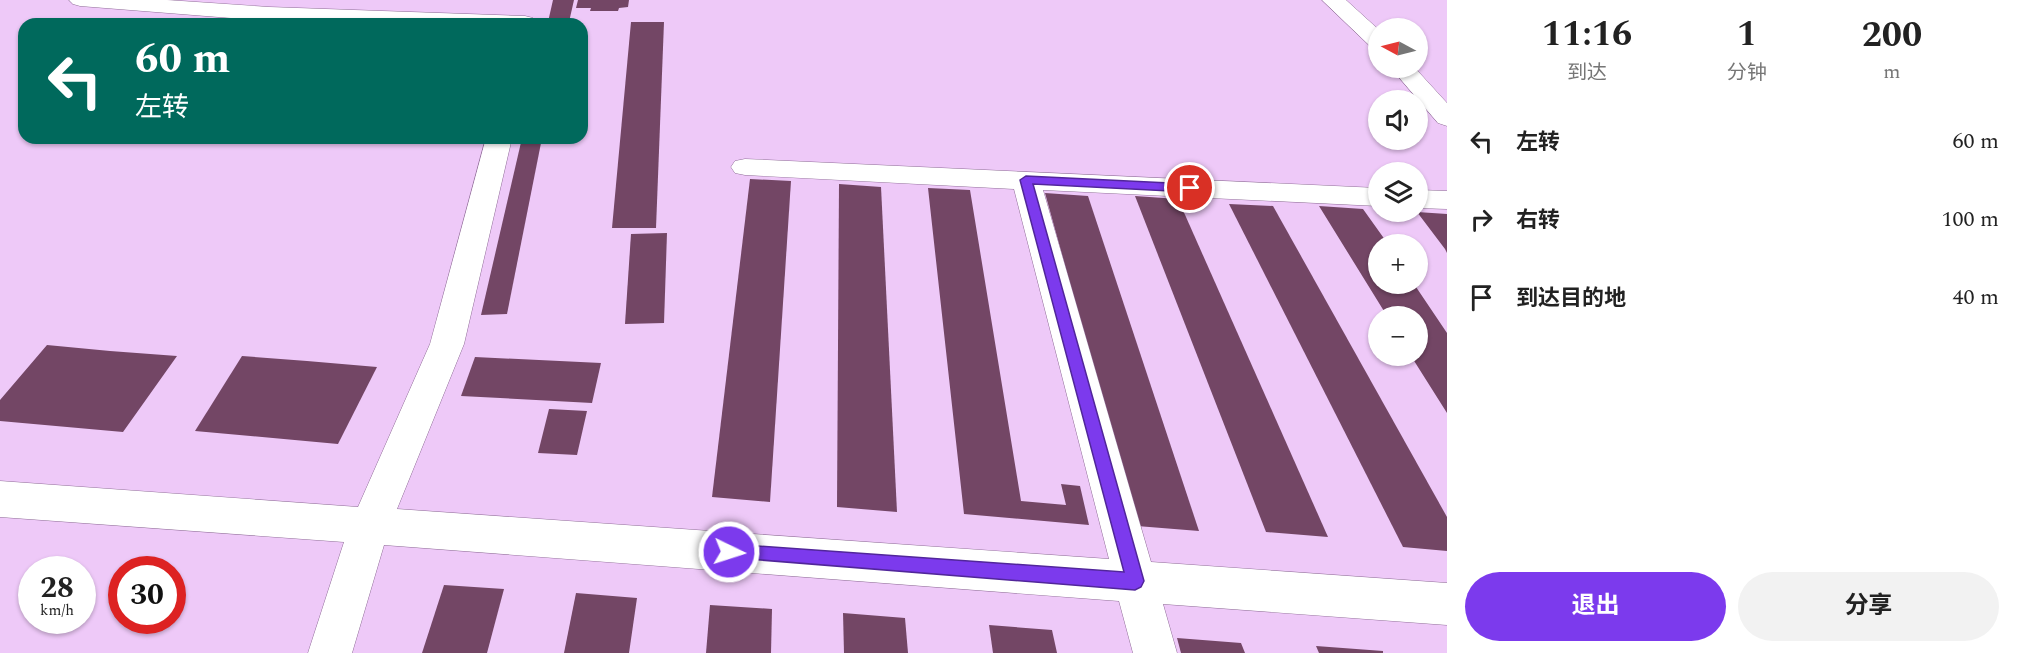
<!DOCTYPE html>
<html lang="zh">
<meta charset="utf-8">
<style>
body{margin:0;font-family:Spectral,"Noto Sans SC",serif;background:#f2f2f2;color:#222;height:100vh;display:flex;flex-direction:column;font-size:22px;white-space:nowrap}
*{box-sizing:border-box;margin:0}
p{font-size:20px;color:#767676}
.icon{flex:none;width:33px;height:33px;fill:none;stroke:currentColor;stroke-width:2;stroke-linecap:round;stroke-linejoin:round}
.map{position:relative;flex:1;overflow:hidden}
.side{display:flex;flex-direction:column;background:#fff;width:570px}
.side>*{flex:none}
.top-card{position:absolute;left:18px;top:18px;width:570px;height:126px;border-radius:18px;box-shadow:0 2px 4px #0004;background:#00695c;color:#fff;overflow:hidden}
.needle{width:39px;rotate:277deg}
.tools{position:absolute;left:1368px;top:18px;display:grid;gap:12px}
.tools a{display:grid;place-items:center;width:60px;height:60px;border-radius:50%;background:#fff;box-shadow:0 2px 4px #0004;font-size:30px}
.speed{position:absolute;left:18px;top:556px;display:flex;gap:12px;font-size:30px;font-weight:700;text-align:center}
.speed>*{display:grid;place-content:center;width:78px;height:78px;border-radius:50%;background:#fff;box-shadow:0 2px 4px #0004;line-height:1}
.speed small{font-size:15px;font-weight:400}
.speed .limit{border:9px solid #d22;background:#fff;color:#111}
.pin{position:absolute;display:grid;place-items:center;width:51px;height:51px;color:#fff;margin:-26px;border:3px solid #fff;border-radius:50%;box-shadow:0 2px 6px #0007}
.me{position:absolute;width:66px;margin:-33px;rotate:94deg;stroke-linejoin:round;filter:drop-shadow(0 0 4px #0008)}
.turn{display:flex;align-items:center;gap:21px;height:126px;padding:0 18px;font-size:27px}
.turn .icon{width:78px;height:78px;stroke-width:2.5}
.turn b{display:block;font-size:42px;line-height:51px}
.eta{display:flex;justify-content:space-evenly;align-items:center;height:102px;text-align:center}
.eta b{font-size:36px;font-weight:700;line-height:42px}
.button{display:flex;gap:12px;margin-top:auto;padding:12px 18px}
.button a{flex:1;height:69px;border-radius:36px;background:#7c3aed;color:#fff;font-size:24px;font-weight:700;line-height:69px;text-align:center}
.button a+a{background:#f2f2f2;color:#222}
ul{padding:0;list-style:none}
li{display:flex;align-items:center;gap:18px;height:78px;padding:0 18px}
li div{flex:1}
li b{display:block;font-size:22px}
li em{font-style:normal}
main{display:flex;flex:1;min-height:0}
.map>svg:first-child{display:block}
.building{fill:#734665}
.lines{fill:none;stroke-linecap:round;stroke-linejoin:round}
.minor-casing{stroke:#8f6d97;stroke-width:1}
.minor{fill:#fff;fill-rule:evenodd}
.route{fill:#7c3aed;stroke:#51269a;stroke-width:1.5}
</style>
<main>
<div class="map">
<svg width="1447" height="653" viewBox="0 0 1447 653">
<rect width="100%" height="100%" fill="#eec9f8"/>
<g class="building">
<path d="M553,0H574L569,22H548Z"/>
<path d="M578,0H629L628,7L619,8L618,11H590L591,8H576Z"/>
<path d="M631,22H664L656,228H612Z"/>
<path d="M522,138H542L507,314L481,315Z"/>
<path d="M750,179L791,181L770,502L712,497Z"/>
<path d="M839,184L881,187L897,512L837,507Z"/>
<path d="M928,188L970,190L1021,501L1066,505L1061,484L1080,486L1089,525L964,514Z"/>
<path d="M1045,193L1088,196L1199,531L1137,526Z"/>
<path d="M1135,196L1178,199L1328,537L1266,532Z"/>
<path d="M1229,204L1273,206L1447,517V551L1403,547Z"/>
<path d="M1319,206L1363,209L1388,244H1378V284H1414L1447,333V413L1411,356H1418V316H1387Z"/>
<path d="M1417,212L1447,214V253L1445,249Z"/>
<path d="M667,233L664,323L625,324L631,234Z"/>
<path d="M47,345L110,351L177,356L123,432L0,421V400Z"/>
<path d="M242,356L307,361L377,367L338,444L195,431Z"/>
<path d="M475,357L601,363L592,403L461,396Z"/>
<path d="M549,409L587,411L577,455L538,453Z"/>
<path d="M444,585L504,589L487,653H422Z"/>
<path d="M576,593L637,598L629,653H564Z"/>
<path d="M710,605L772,609L771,653H706Z"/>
<path d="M843,613L905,618L908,653H844Z"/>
<path d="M989,625L1052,630L1057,653H993Z"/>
<path d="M1177,638L1241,643L1245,653H1181Z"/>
<path d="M1316,646L1383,651V653H1319Z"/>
</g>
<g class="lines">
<g class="minor-casing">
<g id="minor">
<path d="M69,0H167L269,7L525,16L533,18L536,23L367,24L269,21L80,6L73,4Z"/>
<path d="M1322,0H1346L1378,29V48L1370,46Z"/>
<path d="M1391,68H1415L1447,103V126L1438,123Z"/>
<path d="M486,138H512L464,344L397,509L1109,559L1014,189L745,175L735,173L731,167L735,161L745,159L1378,188V206L1043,190L1151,562L1447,583V625L1163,604L1177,653H1133L1119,601L384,545L352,653H308L344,542L0,517V481L358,507L430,344Z"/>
<path d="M1418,190L1447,191V209L1418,208Z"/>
</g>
</g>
<use href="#minor" class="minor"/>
</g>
<path class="route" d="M1026,176L1190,184L1196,188L1190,192L1033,184L1144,581L1141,587L1135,590L723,557L720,552L723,546L729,544L1124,572L1020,180Z"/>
</svg>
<div class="tools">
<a><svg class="needle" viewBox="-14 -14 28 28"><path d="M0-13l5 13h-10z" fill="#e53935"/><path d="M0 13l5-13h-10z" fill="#767676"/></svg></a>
<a><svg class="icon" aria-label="sound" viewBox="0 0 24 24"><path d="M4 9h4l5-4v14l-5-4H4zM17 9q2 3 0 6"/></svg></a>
<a><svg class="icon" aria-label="layers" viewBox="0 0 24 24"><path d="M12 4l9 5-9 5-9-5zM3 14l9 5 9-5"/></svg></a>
<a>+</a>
<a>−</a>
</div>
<div class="speed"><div>28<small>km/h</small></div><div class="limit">30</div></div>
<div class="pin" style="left:1190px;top:188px;background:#d93025"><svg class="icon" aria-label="arrive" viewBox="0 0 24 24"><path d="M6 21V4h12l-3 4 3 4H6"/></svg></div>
<svg class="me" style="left:729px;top:552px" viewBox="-20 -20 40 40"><circle r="17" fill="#7c3aed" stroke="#fff" stroke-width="3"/><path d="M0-11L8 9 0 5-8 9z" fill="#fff"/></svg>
<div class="top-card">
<div class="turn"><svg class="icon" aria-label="left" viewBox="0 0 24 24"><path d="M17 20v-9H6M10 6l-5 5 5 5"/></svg><div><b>60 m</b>左转</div></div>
</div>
</div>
<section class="side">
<div class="eta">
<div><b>11:16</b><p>到达</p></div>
<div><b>1</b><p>分钟</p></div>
<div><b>200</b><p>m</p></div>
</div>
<ul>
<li><svg class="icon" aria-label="left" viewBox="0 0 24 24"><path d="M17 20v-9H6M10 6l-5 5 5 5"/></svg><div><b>左转</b></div><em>60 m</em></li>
<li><svg class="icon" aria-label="right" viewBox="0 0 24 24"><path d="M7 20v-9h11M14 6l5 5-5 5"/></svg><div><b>右转</b></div><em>100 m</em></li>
<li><svg class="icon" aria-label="arrive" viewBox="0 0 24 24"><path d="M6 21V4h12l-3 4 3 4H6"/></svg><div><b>到达目的地</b></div><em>40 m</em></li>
</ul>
<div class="button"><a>退出</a><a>分享</a></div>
</section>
</main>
